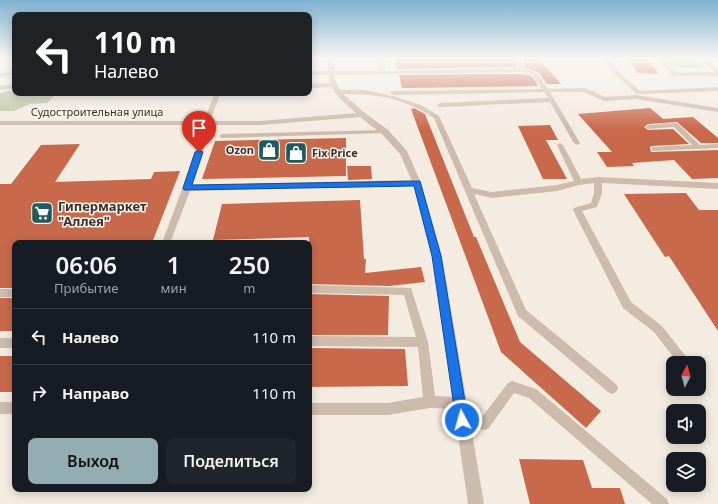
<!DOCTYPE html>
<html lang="ru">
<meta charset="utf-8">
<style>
body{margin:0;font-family:"Noto Sans",sans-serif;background:#20242c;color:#f1f3f6;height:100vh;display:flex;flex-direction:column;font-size:15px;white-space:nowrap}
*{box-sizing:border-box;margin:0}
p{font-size:13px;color:#9ea1a6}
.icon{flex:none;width:22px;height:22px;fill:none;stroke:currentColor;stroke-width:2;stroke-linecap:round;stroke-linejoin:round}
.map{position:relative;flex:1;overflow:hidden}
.sheet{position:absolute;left:12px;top:240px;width:300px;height:252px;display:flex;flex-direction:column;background:#171b24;border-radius:8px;box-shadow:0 2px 10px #0003}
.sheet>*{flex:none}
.banner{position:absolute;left:12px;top:12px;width:300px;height:84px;border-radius:8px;box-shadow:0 2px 10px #0003;background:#202124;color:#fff;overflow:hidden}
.needle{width:26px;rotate:6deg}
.fabs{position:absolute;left:666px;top:356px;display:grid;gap:8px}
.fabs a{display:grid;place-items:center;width:40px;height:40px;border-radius:8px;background:#171b24;box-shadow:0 2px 10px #0003;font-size:20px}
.pin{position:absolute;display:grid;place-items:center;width:34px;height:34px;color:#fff;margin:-41px -17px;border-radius:50% 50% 50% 0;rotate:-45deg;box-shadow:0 0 4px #0007}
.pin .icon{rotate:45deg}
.me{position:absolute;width:44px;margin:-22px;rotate:354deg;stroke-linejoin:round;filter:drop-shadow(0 0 3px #0008)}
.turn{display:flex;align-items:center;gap:14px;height:84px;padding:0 16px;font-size:18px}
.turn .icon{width:52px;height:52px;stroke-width:2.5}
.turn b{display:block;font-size:28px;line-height:34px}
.eta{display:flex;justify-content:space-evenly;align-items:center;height:68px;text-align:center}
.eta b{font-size:24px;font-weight:600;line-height:28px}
.button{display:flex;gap:8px;margin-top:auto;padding:8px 16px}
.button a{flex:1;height:46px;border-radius:8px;background:#92aeb2;color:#111;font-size:16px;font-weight:600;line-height:46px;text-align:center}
.button a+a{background:#20242c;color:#f1f3f6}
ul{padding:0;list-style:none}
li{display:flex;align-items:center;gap:12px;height:56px;padding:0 16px;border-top:1px solid #363941}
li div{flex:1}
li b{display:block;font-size:15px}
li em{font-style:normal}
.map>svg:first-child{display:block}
.green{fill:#b8c4a0}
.building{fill:#c8694b}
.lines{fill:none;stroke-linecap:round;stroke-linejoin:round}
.lane{fill:#cdbbac;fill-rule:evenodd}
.street{fill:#cdbbac;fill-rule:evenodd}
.route{fill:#1a73e8;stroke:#114b97}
.labels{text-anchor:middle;stroke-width:3;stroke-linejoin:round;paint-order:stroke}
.far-street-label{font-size:11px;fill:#3b302b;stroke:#fbf5ee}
.far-poi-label{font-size:11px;font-weight:bold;fill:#3b302b;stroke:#fbf5ee;text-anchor:end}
.poi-label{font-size:13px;font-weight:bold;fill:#3b302b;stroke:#fbf5ee;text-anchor:start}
</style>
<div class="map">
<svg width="718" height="504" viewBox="0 0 718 504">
<rect width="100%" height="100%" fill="#f4ebe1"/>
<g class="green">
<path d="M664,59H696L705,68L671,67Z"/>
<path d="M9,91H15V93H57L47,103L30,104L14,111H0V93Z"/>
</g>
<g class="building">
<path d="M395,59H515L516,67L397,69Z"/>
<path d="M524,59H539L561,84H547L538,72L525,68Z"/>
<path d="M628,59H647L659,74L638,73Z"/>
<path d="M521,74L532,76L538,86L402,88L399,75Z"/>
<path d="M414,108L425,114L474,237H476L520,342L601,411L586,428L501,352L411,109Z"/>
<path d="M650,108L663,119L693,117L718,138V143H701L677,122L648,124L644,127L648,130L673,129L689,144L652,146L650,147L651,152L718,150V178L692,179L674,160L632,163L634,166L607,167L597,152H612L578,114Z"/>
<path d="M550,125L558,140H546L567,179H543L518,126Z"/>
<path d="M346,138V176L202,179L215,141Z"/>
<path d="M80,144L55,182L151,179L154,172L180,171L152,243H15V288H0V184H11L41,145Z"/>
<path d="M347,166H371L372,179L348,180Z"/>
<path d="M686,193L699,210H718V331L669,256L665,257L624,194Z"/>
<path d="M360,200L364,259H366L365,273L421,267L425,282L389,286L309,284V237L213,240L222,204Z"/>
<path d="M309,294L389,296L388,335H309Z"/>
<rect x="0" y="298" width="15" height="33"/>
<path d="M309,348L405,349L408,386L309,387Z"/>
<rect x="0" y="356" width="15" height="36"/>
<path d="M519,459L583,460L592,488H620L625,504H530Z"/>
</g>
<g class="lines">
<g class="lane">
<path d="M378,59H384L385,71L518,68L516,59H522L524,69L537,73L548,89L585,88L605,97L636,95L718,108V112L636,99L604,101L584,92H550L580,143L577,145L574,143L550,102L440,107L437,105L440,103L548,98L544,92L393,95L390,93L393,91L542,89L533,75L521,72L309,75V71H379Z"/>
<path d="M602,59H608L620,73L640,91L718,87V91L637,94L616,75Z"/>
<path d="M657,59H663L677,73L714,72L701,59H707L718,70V76H673Z"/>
<path d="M15,67V72L12,74L0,77V73L8,72Z"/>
<path d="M15,84V88L0,90V86Z"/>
<path d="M309,84L333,83L336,85L333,87L309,88Z"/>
<path d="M337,90H365L396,97L421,105L439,116L472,188L492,192L557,185L574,181L557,145L560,143L563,145L581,179L598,177L718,183V189L602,183V193L597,207L582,211L631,302L662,326L691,363H678L654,332L623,308L573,210L574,208L591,203L594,193V183L579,185L557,191L492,198L474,194L526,310L616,384L618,388L616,392L612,394L608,392L518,316L434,118C415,105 393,97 370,95C358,94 346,95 335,93L334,92Z"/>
<path d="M215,93H221L209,123L210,130L192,185L417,180L421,183L417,186L190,191L170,243H162L204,130L203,123Z"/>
<path d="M676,123L678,124L700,145L718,144V148L652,151V147H654L692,145L674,127L648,129L645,127L648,125Z"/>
<path d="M385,130L387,131V133L222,138L219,136L222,134Z"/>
<path d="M309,285L411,288L428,342L435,396L460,397L464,399L466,403L464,407L460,409L430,408L388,415H309V403H388L423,397L418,347L309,346V336L416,337L404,295L309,293Z"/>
<rect x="0" y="289" width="15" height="8"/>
<rect x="0" y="338" width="15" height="10"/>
<path d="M512,381L536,389L667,499L669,504H652L529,398L514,393L489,428L485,430L458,424L456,420L458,416L462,414L482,417L508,383Z"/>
<rect x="0" y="402" width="15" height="12"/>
</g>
<path class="street" d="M328,59H334V78L340,91L365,113L388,130L407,151L421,183L442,256L484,504H468L432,256L413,183L400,154L382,134L360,117L260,125H0V121H260L356,113C334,93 328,91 328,59Z"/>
</g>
<linearGradient id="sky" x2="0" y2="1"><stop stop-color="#7eb2d2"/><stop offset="0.45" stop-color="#faf6f2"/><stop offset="1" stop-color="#faf6f2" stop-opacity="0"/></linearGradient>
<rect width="718" height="130" fill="url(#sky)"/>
<path class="route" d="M199,150L203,152L192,185L420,181L441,256L468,420L466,424L462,426L457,424L456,420L432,256L414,186L184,190L183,188L195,152Z"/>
<defs>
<g id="shop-square" transform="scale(1.15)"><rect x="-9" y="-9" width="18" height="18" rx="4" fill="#1f5a5e" stroke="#fbf5ee"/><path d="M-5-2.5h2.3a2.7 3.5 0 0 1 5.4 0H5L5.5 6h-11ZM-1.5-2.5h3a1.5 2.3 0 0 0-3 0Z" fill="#fff"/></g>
<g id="supermarket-square" transform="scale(1.15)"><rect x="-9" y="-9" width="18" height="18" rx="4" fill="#1f5a5e" stroke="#fbf5ee"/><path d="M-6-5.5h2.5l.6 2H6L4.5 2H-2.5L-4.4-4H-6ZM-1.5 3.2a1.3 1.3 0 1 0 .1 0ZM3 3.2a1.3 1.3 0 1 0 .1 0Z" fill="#fff"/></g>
</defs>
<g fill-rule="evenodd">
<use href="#shop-square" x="269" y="150"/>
<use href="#shop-square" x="296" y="153"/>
<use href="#supermarket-square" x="42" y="213"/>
</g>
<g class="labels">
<g class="far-street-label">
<text x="97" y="116">Судостроительная улица</text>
</g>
<g class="far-poi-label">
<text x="254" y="154">Ozon</text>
<text x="312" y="157" text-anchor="start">Fix Price</text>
</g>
<g class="poi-label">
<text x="58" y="211">Гипермаркет<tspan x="58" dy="15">"Аллея"</tspan></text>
</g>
</g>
</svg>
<div class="fabs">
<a><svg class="needle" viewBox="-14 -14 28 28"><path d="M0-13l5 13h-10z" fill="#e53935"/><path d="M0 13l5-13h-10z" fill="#9ea1a6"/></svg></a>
<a><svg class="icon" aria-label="sound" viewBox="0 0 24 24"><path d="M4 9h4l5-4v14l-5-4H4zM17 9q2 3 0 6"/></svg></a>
<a><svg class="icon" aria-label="layers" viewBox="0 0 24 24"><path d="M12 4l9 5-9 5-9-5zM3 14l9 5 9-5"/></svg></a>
</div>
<div class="pin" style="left:199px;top:152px;background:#d93025"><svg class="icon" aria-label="arrive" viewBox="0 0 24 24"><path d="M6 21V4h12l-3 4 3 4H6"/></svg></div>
<svg class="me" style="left:462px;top:420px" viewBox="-20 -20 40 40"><circle r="17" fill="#1a73e8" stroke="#fff" stroke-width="3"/><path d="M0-11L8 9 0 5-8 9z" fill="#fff"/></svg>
<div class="banner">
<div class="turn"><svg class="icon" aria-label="left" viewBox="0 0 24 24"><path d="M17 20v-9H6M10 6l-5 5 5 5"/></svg><div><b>110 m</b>Налево</div></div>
</div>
<section class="sheet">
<div class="eta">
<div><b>06:06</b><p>Прибытие</p></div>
<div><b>1</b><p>мин</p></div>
<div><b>250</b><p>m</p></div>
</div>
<ul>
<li><svg class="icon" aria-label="left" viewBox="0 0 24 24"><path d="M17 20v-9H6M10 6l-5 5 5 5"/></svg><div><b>Налево</b></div><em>110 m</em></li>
<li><svg class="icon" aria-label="right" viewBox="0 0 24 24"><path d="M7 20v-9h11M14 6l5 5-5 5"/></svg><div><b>Направо</b></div><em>110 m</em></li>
</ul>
<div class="button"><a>Выход</a><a>Поделиться</a></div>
</section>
</div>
